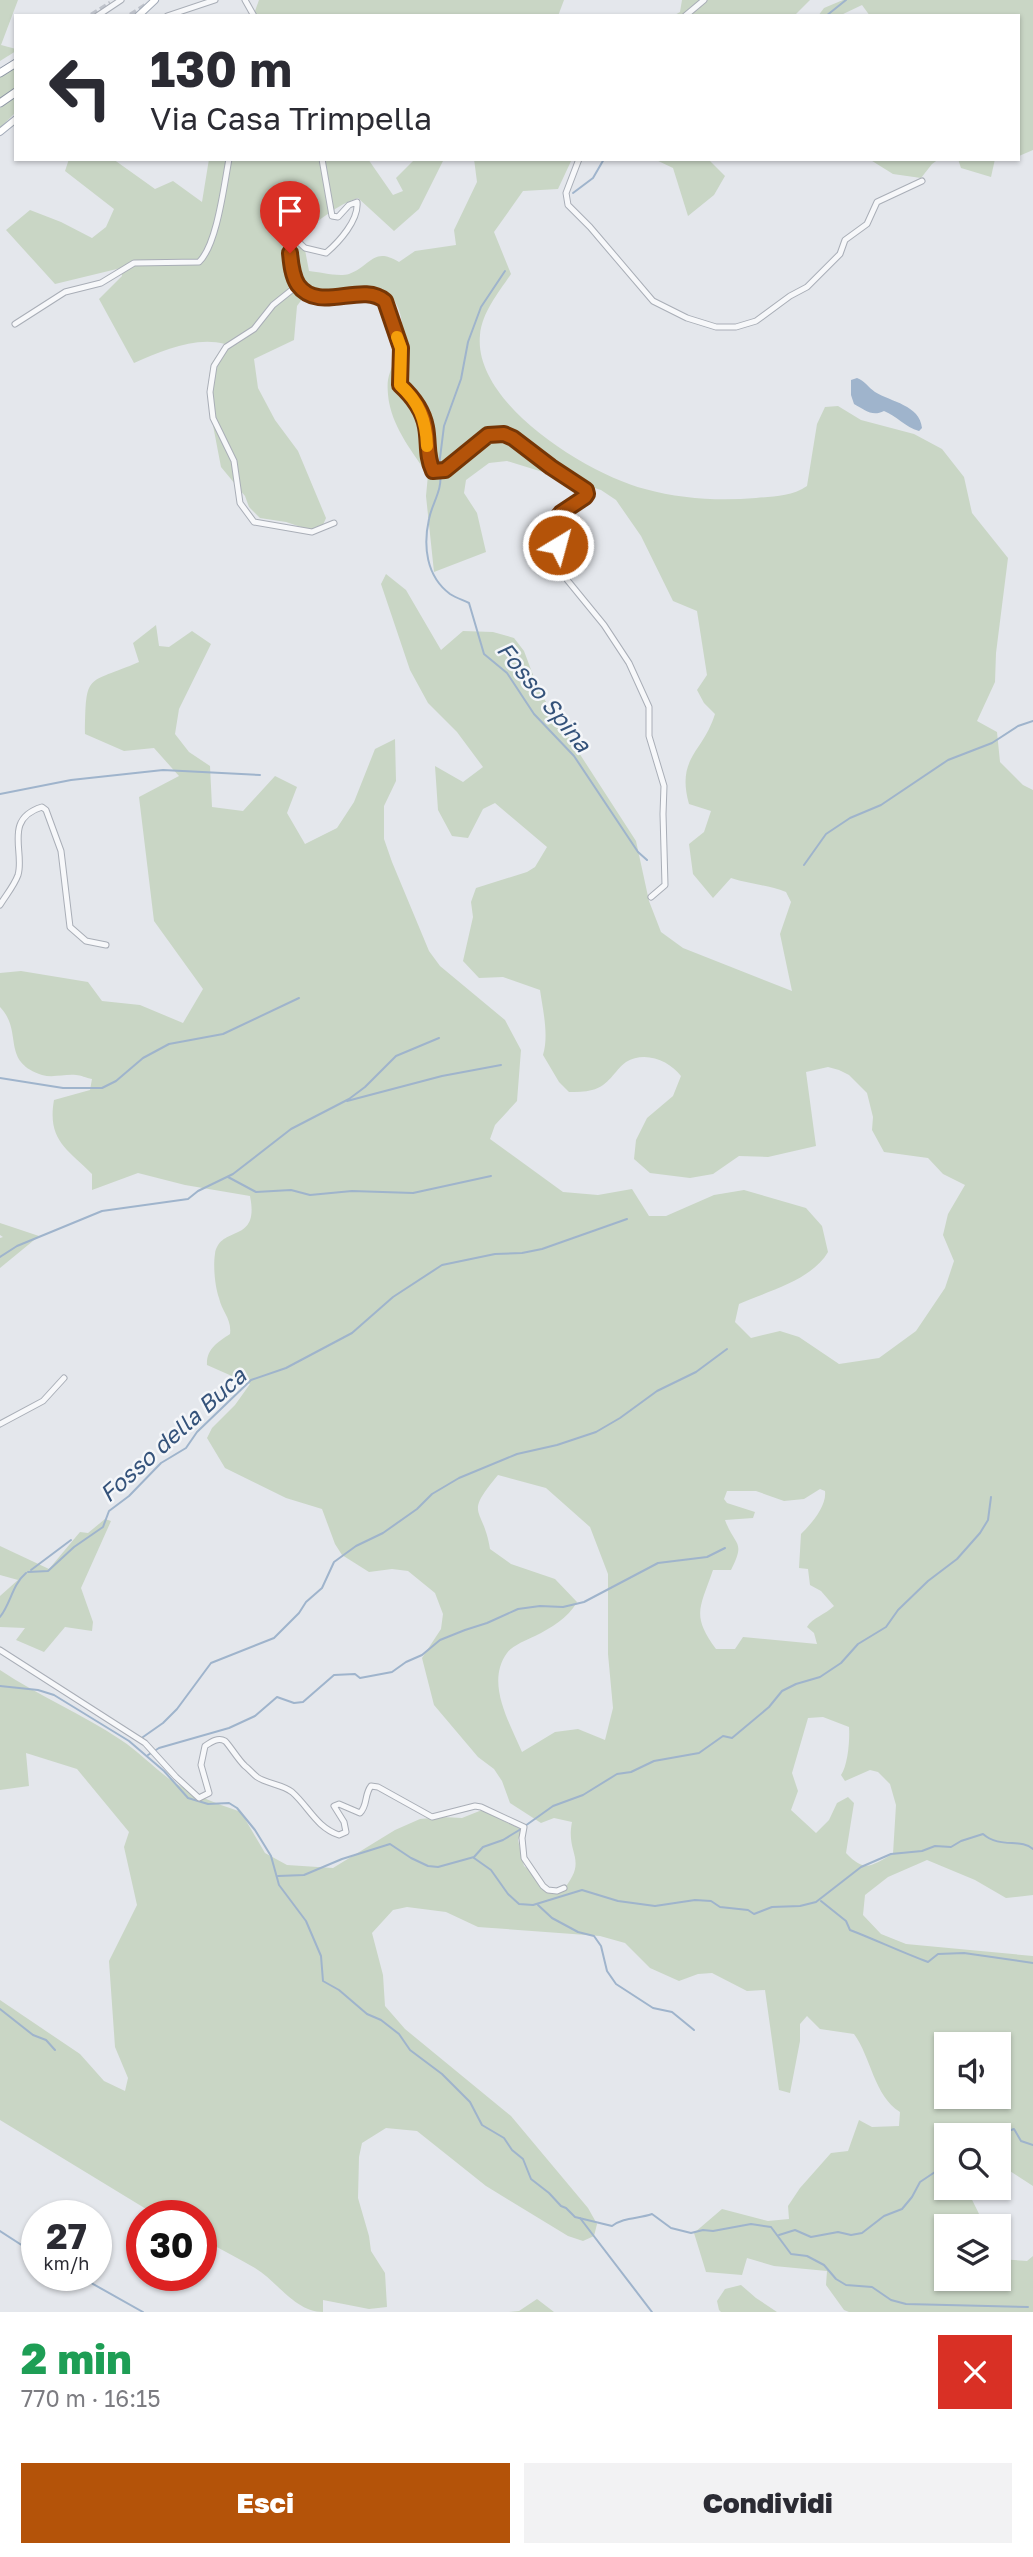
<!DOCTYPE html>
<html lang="it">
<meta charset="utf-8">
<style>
body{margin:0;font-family:"Golos Text",sans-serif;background:#f2f2f3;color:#2b2b33;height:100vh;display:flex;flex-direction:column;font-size:26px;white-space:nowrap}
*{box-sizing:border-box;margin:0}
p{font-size:23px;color:#7c7c81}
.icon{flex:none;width:38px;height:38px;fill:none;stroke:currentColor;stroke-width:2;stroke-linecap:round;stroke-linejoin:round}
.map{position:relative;height:2312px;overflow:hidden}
.panel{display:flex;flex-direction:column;background:#fff;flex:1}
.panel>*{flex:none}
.hud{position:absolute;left:14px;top:14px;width:1006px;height:147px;border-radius:0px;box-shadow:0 2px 5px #0004;background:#fff;color:#2b2b33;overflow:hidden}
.fabs{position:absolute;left:934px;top:2032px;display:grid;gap:14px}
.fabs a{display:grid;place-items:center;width:77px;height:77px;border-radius:0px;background:#fff;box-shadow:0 2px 5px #0004;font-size:35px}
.speed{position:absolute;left:21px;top:2200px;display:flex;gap:14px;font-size:35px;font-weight:700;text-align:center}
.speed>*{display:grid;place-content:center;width:91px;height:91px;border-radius:50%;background:#fff;box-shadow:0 2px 5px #0004;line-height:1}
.speed small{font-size:18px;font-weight:400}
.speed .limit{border:10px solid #d22;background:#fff;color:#111}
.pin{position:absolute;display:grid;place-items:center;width:60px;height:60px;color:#fff;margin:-72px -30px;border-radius:50% 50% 50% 0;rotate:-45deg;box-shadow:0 0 7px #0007}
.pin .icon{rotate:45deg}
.me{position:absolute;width:77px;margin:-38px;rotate:37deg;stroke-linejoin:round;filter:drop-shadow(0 0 5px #0008)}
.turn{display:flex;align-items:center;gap:24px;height:147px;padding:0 21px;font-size:32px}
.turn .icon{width:91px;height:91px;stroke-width:2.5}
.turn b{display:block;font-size:49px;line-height:60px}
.round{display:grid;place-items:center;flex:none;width:74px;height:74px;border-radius:0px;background:#f2f2f3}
.head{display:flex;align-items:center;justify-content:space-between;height:119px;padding:0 21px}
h1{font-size:42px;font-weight:800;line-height:52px;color:#1e9e55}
.action{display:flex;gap:14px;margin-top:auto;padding:14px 21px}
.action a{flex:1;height:80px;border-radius:0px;background:#b45309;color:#fff;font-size:28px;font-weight:800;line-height:80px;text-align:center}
.action a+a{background:#f2f2f3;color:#2b2b33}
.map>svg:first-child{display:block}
.green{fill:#c9d6c5;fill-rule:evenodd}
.water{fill:#9fb4cc}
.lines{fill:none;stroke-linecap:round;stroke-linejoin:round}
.stream{stroke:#9fb4cc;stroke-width:2}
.highway-tunnel{stroke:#bfc3cb;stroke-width:7;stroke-dasharray:7 3.5;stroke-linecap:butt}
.minor-casing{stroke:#a9aeb7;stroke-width:7}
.major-casing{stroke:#a3abb8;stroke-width:8}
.highway-casing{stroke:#8b94a3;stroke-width:9}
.minor{stroke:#f7f8fa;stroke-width:5}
.major{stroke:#fff;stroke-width:6}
.highway{stroke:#fff;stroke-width:7}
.route-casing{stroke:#753606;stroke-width:18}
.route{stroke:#b45309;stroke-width:12}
.slow{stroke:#f59e0b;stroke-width:12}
.labels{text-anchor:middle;stroke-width:5;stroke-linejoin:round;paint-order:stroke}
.water-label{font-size:23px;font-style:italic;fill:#34527a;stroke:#f4f6f9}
</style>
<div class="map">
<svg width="1033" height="2312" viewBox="0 0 1033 2312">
<rect width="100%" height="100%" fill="#e4e7ec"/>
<g class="green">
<path d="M0,0H18L1,45L16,49V51L0,61Z"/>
<path d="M259,0H564L558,16H257L255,11Z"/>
<path d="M682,0H810L794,16H673L680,12Z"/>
<path d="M843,0H1033V150L1019,156L1018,16H870L862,5L839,16H818L824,8Z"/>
<path d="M16,66V88L0,99V76Z"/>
<path d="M16,97V112L0,128V108Z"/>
<path d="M69,159H113L155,189L173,181L202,202L209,159H368L393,195L403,191L396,178L415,159H444L419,209L394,231L358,198C337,205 319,220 302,234L309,271C320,272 338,277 349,274C371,266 373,246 399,262L415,251L456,245L454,230L477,182L474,159H572L558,189L523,191L494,232L511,274C499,292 482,312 480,335C473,404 588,474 645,489C681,499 719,501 756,498C774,496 791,497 807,486L817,424L825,407L838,406L861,420L914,434L942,449L964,477L972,513L1008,558L996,653L995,682L977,721L997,732L1000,762L1023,785L1033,790V1895L1006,1898L975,1880L927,1860L888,1877L865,1895L863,1915L881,1934L906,1944L1033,1956V2186L999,2164V2135H947V2188H968C971,2202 979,2209 983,2226H947V2278H999V2259L1027,2261L1033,2256V2312H849L844,2310L826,2285L827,2271L774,2266L747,2258L742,2275L706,2272L694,2233L722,2209L768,2221L789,2219L788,2206L800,2188L831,2153L848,2151L859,2120L872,2127L899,2126L900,2112C874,2096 871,2057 854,2034L820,2029L807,2016L800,2024V2041L790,2093L779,2090L765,1990L747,1991L712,1973L698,1974L679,1981L650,1968L625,1943L600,1936L478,1927L446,1912L407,1907L393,1910L372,1933L383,1975L385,2006L405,2029L511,2116L588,2208L597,2224L594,2236L583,2241L568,2236L486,2186L417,2131L386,2128L362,2143L359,2157L358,2198L369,2236L371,2251L385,2273L387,2307L369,2309L323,2300V2312C295,2312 277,2281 255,2268C237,2258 220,2248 201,2239V2216L156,2215L0,2120V2000L80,2054L104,2081L125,2091L128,2078L115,2047L109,1961L137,1905L124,1847L129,1832L77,1769L26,1753L29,1786L0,1790V1670C39,1696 82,1714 121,1740C138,1751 152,1766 168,1778C190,1794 215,1803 241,1812L265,1853L287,1865L333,1868L395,1830L420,1819L442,1817L462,1818L482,1810L522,1830L518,1840L524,1866L533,1873L541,1888L548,1892L560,1893C591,1859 565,1856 572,1822L554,1818L541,1823L510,1803L502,1781L494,1769L478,1757L434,1705L422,1658L441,1629L443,1614L435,1593L408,1571L392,1569L369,1572L342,1555L335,1544L322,1509L286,1498L225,1468L207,1438L212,1428L235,1405L250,1384L207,1365C206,1349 218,1342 230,1334C232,1319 222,1312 219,1298C215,1287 213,1266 215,1254C220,1224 260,1245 250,1196L185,1185L138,1173L92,1190V1174C67,1149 47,1140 54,1100L90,1090L92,1079C86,1078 81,1075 76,1075C64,1074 53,1078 42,1075C0,1061 24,1032 0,1007V973L21,971L88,982L102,1001L140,1005L183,1023L203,989L154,921L139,797L179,776L154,748L124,751L85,734C86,671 86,685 139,662L133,643L156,625L159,646L169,647L192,631L211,644L179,709L175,734L189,752L210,766L212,807L243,811L275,776L297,787L287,813L305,844L337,828L354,802L375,749L395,739L396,781L384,806V839L392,862L429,951L440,966L505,1020L521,1050L517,1101L495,1125L490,1139L563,1192L598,1195L632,1189L649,1216H666L714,1195L744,1190L806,1208L822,1226L828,1252C812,1280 768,1291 739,1304L735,1322L751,1338L780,1331L799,1337L839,1364L879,1358L916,1331L945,1288L954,1261L943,1235L948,1214L965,1185L943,1174L928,1158L884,1152L872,1130L873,1117L867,1093L849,1075L839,1070L828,1067L806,1072L816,1146L768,1157L739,1156L713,1174L690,1178L650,1173L634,1159L636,1140L647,1118L673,1096L681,1076C670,1061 645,1050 626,1062C614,1071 609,1086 592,1090C585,1092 576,1092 569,1092L559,1082L543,1055C549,1035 543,1011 540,990L503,977L479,978L463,961L473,917L471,902L476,888L527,872L535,867L547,847L495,803L483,809L468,838L452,836L438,810L435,766L463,782L483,767L457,732L428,703L410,670L381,584L386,574L406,590L441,650L463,631L493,632L514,638L524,651L539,691L636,841L649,901L661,932L683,948L792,991L780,934L791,902L786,892C768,885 749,884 731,878L713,898L693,874L689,844L704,832L711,811L689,804C676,757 703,753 715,714L704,703L697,690L707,675L697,611L673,601L641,536L616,500L601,490L507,461L489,463L466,480L464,493L477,513L486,552L434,572L426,496L428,475C413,453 394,429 389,402C388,396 387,386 388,380C390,368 398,356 401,344C406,324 399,295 379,288L308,291L297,306L294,340L254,359L258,388L275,420L298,451L326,518L323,525L315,529H307L286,522L260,518L249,507L245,496L221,467L207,394L211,364L225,344C195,336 162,351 134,363L99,299L122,276L121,268L55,284L6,230L30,210L61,222L92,238L106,227L114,209L65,171ZM498,1475L546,1488L590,1527L608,1574V1654L613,1708L605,1740L578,1729L555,1732L522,1752C510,1723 485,1683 507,1653C512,1646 526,1640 535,1636C551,1628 568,1618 577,1602L555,1579L511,1564L490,1549C483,1505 463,1517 498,1475ZM820,1489L825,1491C827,1506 811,1524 801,1534L799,1568L808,1569L810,1585L821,1591L834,1606C826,1614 812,1618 807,1627L814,1633L817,1644L743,1637L735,1649H716C691,1615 700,1608 713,1570H731C746,1540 735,1547 725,1520L753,1518L755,1512L727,1503L724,1499L727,1491H756L784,1501L804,1499ZM823,1717L849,1727C850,1739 848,1765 841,1775L845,1781L870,1770L878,1772L890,1784L896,1805L893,1854C871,1865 866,1874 846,1853L854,1803L848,1797L837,1803L829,1820L816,1833L791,1810L798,1791L792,1773L808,1718ZM947,2044H999V2096H947Z"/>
<path d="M654,159H708L725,176L714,195L688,216L673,168Z"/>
<path d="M869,159H939L932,164L921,178L893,174Z"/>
<path d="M958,159H995L991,177L961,168Z"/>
<path d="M0,1223L39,1236L0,1268V1238L3,1237L0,1235Z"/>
<path d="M105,1519L111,1521L81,1588L93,1622L92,1631L65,1627L44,1652L16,1640L25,1628L0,1627V1596L18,1580L0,1575V1546L49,1569L80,1532L88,1533Z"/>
<path d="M741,2285L756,2298L777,2312H721L719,2310L717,2301L725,2289Z"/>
<path d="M537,2299L554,2312H509L519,2311Z"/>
</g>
<path class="water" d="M857,378C865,381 868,387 875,392C891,402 920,405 922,428L919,431C905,427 897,416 884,411C872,417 865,410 854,404L851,395V380Z"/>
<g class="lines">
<g class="stream">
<path d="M826,16L846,0"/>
<path d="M573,193L593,178L604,159"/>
<path d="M439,466L444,426L461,379L468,342L481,307L505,271"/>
<path d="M440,472C443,490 432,503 429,519C423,546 426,576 450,594C456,598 463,600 469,603L484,654L507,673L534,714L574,756L638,852L647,860"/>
<path d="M0,794L71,780L163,770L260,775"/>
<path d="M804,865L826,834L850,818L881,805L948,760L992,743L1018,726L1033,721"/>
<path d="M0,1078L63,1088H102L116,1081L143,1058L169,1044L223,1034L299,998"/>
<path d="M347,1101L442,1076L501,1065"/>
<path d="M228,1177L256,1192L291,1190L310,1195L352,1191L413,1193L491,1176"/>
<path d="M0,1257L17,1246L102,1211L188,1199L198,1191L233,1174L291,1129L349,1099L365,1087L396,1056L439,1038"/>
<path d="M31,1570L71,1540"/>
<path d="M28,1572L48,1571L74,1547L103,1527L109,1511L129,1496L161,1463L186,1448L197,1432L251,1380L286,1368L352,1333L393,1297L442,1265L495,1254L522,1253L542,1249L627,1219"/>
<path d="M0,1617C11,1603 12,1585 26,1573"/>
<path d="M0,1686L38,1690L54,1695L129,1741L164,1771L188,1798L208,1804L229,1803L237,1808L255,1830L271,1856L279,1885L306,1921L321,1956L323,1981L339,1990L367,2014L381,2020L399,2034L410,2050L442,2074L470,2102L482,2125L504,2138L512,2150L523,2159L531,2179L549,2193L561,2206L566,2208L575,2217L612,2226C624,2217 638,2219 652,2214L671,2228L691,2233L703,2230L713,2231L751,2224L771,2227L791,2254L807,2256L824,2265L836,2279L846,2285L872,2287L891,2300L906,2304L1028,2307"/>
<path d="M143,1737L163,1723L177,1709L211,1663L274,1638L299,1613L306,1602L322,1588L334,1562L356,1546L383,1533L417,1509L432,1494L459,1478L517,1454L557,1445L596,1432L620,1418L657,1391L696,1372L727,1349"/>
<path d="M148,1755L159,1748L229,1728L255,1716L277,1697L294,1703L303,1702L334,1675L355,1674L360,1678L392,1672L406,1662L422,1655L440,1640L465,1630L487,1623L518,1609L540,1606L563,1607L584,1602L658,1563L707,1557L725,1548"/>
<path d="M525,1826L553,1806L583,1795L617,1774L631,1772L654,1761L699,1753L723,1736L732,1738L769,1707L782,1691L796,1684L820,1677L841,1663L858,1644L886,1627L898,1610L928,1581L957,1559L980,1533L988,1520L991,1497"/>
<path d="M474,1858L491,1870L508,1894L519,1904L533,1905L582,1890L618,1901L655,1906L695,1900L711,1901L720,1907L748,1910L754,1914L772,1907L800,1906L816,1902L861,1867L891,1854L922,1851L935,1846L951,1847L961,1841L983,1834C1000,1849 1021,1838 1033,1849"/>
<path d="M278,1876L304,1875L342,1859L390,1844L411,1858L428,1866L438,1867L474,1857L483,1847L503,1840L521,1829"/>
<path d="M821,1901L846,1921L850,1930C876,1940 901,1952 928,1962L938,1954L964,1953L1033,1963"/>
<path d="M538,1905L552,1918L578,1932L594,1936L601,1946L607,1971L616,1984L653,2008L672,2012L694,2030"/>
<path d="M0,2009L33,2035L46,2040L55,2050"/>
<path d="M976,2135L985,2131L997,2135L1014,2129L1021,2141L1033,2145"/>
<path d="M580,2218L652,2312"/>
<path d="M0,2231L37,2255"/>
<path d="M779,2235L795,2230L811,2237L838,2232L851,2235L862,2233L884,2216L902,2209L912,2197L920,2182L938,2170L947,2150"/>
<path d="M77,2275L143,2312"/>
</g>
<g class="highway-tunnel">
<path d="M92,16L111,4"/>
<path d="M131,16L148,5"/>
</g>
<g class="minor-casing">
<g id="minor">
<path d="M245,0L254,16"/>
<path d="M97,16L121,0"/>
<path d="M167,16L215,0"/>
<path d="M685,16L704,0"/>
<path d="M322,159L332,216L338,217L349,205L357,202C359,220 339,242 326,253L305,248L292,236L288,235C287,245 290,258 292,268C304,323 359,278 385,301L401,348L400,385C413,397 423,410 426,427C430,443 426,456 433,471C466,467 475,424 513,438L587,491L585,497L558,516L559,521L575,525L579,533C565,548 553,538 555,565L604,625L629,663L649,707V736L664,786L663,814L665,885L651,897"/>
<path d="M579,159L566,193L568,205L590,227L653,301L687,318L716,327H736L756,321L790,296L807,287L840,254L845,240L867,224L877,202L922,181"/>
<path d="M298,285L273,305L254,329L226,347L214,366L210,392L213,418L234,461L240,503L254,522L312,532L334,523"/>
<path d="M15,324L65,292L101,283L134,263L199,262C217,245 224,185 229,159"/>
<path d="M0,905C6,895 14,886 18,875C25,852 3,819 42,807L46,810L61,851L70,927L86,941L106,945"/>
<path d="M0,1424L43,1401L64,1378"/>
<path d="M0,1650L145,1743L176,1777L199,1798L209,1793L201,1765L205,1746C211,1742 218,1737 225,1741C228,1743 239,1761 245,1766C249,1769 253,1774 257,1777C267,1784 282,1784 292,1792C309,1807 316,1827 339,1835L346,1832L344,1822L334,1806L339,1804L360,1813C368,1805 364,1795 371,1786L378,1787L432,1817L475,1806L481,1807L524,1827L522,1838L524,1858L543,1886L548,1890L557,1891L564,1888"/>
</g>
</g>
<g class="major-casing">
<g id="major">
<path d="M138,16L155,0"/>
<path d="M0,132L16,119"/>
</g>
</g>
<g class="highway-casing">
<g id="highway">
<path d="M0,73L16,63"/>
<path d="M0,103L16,92"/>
</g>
</g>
<use href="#minor" class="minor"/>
<use href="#major" class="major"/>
<use href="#highway" class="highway"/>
</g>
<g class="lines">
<g class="route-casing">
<path id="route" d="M290,253C291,263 292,276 298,285C319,314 362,281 385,301L401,348L400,385C413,397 423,410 426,427C429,443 426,456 433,471L445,470L488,435L504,434L513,438L551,467L586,490L587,494L585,497L561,513L557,518L559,521L575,525L579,531L578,535L558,545"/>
</g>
<use href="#route" class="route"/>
<path class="slow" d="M397,337L401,348L400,385C419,402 426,420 427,446"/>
</g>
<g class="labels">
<g class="water-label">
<text transform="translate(544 697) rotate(51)" y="8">Fosso Spina</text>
<text transform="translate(173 1435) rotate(-42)" y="8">Fosso della Buca</text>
</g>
</g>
</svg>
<div class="fabs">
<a><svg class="icon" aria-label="sound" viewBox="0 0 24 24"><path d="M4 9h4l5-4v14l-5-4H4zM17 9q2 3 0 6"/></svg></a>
<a><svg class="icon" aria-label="search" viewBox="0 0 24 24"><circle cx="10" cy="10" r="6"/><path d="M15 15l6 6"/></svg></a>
<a><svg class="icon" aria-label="layers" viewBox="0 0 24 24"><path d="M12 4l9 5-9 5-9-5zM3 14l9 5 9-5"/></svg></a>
</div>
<div class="speed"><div>27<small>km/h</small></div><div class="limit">30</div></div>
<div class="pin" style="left:290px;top:253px;background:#d93025"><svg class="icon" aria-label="arrive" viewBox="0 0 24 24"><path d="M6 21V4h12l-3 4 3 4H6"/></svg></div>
<svg class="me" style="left:558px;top:545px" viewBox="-20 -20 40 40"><circle r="17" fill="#b45309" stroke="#fff" stroke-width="3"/><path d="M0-11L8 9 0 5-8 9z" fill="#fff"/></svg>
<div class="hud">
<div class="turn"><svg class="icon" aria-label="left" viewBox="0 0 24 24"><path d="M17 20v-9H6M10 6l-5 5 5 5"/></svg><div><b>130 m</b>Via Casa Trimpella</div></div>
</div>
</div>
<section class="panel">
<div class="head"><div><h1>2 min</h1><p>770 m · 16:15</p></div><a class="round" style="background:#d93025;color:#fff"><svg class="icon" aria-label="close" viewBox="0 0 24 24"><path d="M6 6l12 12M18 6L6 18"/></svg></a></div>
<div class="action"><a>Esci</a><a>Condividi</a></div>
</section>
